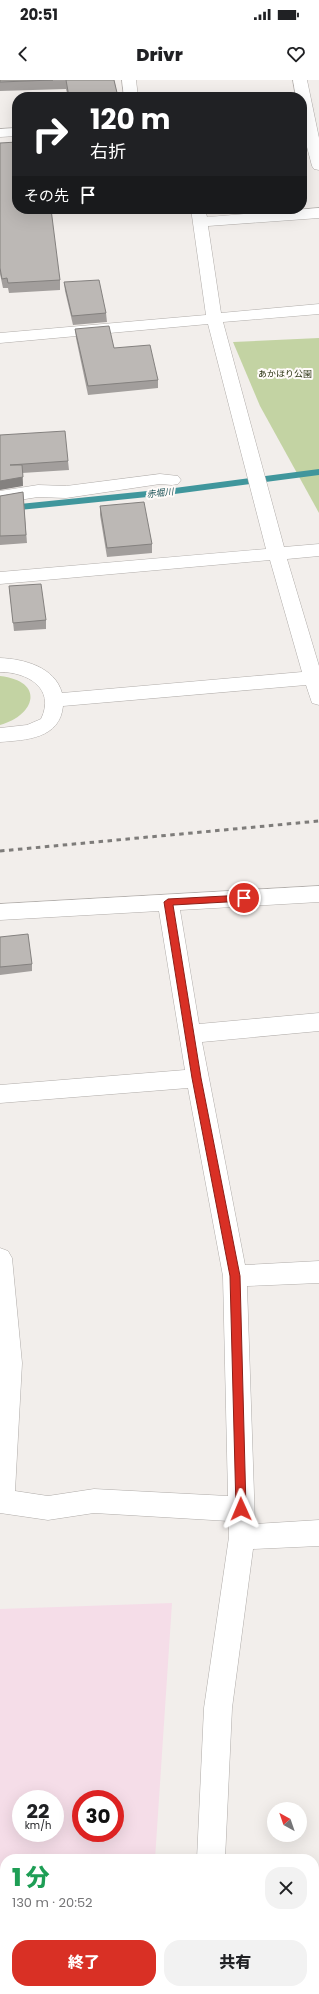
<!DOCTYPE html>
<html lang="ja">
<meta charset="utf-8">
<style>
body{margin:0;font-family:Poppins,"Noto Sans JP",sans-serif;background:#f2f2f2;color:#202124;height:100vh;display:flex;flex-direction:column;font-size:15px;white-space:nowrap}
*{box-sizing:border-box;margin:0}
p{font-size:13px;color:#757577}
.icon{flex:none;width:22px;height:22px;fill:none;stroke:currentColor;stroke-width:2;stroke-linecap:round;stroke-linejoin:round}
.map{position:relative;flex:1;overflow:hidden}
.panel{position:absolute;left:0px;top:1774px;width:319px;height:140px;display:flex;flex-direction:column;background:#fff;border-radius:16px 16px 0 0;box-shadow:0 4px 16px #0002}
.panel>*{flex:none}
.guide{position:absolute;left:12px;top:12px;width:295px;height:122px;border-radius:16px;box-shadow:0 4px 16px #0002;background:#202124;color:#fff;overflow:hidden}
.needle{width:26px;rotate:320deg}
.fabs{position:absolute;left:267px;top:1722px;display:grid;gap:8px}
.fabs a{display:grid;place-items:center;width:40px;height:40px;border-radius:50%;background:#fff;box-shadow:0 4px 16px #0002;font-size:20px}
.speed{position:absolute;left:12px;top:1710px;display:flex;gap:8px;font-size:20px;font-weight:700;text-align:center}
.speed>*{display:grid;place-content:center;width:52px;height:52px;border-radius:50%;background:#fff;box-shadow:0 4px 16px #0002;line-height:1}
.speed small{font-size:10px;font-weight:400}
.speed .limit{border:6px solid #d22;background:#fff;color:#111}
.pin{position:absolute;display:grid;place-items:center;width:34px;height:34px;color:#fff;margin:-17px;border:2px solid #fff;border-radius:50%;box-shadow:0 1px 4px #0007}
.me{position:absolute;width:44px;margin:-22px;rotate:359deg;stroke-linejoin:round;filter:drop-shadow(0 0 3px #0008)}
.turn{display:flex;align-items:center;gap:14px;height:84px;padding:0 12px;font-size:18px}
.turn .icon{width:52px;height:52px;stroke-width:2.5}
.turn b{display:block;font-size:28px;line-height:34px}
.then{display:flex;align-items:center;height:38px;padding:0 12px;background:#0003;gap:8px;font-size:15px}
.round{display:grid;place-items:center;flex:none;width:42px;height:42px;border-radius:16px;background:#f2f2f2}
.summary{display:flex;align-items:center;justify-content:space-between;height:68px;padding:0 12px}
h1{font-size:24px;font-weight:800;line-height:30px;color:#1e9e55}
.primary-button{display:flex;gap:8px;margin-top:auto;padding:8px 12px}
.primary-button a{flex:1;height:46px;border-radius:16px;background:#d93025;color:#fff;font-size:16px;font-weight:800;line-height:46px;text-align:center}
.primary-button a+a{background:#f2f2f2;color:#202124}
.status{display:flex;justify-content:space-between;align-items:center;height:28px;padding:0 20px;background:#fff;direction:ltr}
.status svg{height:11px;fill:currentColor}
header{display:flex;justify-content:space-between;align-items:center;height:52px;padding:0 12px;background:#fff;font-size:18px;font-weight:800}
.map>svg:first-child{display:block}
.education{fill:#f5dde8;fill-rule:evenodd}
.green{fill:#c3d3a3}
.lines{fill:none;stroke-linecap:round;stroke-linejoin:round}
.stream{fill:#40969c;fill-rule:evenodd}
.minor-casing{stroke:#b0aca9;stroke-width:1}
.minor{fill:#fff;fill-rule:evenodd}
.rail{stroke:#7e7c7a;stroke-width:3;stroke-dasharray:4.5 4.5;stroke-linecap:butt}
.wall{fill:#a29e9c}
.shaded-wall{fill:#84817f}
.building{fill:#bcb8b5;stroke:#84817f}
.route{fill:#d93025;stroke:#8d1f18}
.labels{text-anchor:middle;stroke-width:4;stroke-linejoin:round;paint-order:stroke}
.far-park-label{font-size:9px;fill:#293210;stroke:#fffbf9}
.far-water-label{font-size:9px;font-style:italic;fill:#265a5e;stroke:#fffbf9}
</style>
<div class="status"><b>20:51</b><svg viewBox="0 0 49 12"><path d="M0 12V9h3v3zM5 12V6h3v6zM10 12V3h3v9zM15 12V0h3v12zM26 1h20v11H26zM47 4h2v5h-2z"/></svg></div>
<header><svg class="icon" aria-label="back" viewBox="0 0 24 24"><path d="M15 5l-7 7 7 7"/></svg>Drivr<svg class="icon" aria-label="heart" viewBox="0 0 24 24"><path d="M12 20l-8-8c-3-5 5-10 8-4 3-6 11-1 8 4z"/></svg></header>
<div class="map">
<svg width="319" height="1914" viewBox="0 0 319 1914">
<rect width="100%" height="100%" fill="#f2eeeb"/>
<path class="education" d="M172,1523L155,1779H5V1909H146V1914H0V1529ZM21,1719H55V1753H21ZM81,1719H115V1753H81Z"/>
<g class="green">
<path d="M319,258V433L260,326L233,262Z"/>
<path d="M0,596C45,601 36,635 0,645Z"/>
</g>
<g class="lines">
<path class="stream" d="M319,389V395L167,415L0,432V426L167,409Z"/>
<g class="minor-casing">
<g id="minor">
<path d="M122,0H136L138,17H124Z"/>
<path d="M293,0H307L319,58V90L314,89L312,86L302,48V17H296Z"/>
<path d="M17,48V56L0,57V49Z"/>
<path d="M319,128V138L208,146L221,233L319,224V234L223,242L284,467L319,464V476L287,479L319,586V625L312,623L306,605L63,626C60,659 26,660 0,662V648L27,645L41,639C56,608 27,592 0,592V578C24,579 55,587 62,613L302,592L270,480L0,504V492L266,469L208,244L0,263V253L206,235L191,129H205L207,137Z"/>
<path d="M160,394L178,396L181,400L178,404L172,405L160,404L66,418L38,417L0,423V411L38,405L66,406Z"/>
<path d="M319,806V822L180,830L199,944L319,933V951L202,962L245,1185L319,1181V1203L247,1206L255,1444L319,1440V1466L253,1469L232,1628L225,1779H197L204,1628L229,1457V1441L94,1433L48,1440L0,1433V1168L8,1171L12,1178L22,1283L15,1411L48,1416L94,1409L228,1416L223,1196L188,1008L0,1023V1005L185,990L159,831L0,840V824Z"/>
<path d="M190,1909H220L219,1914H189Z"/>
</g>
</g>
<use href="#minor" class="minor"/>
<path class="rail" d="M0,771L319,741"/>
</g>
<g class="wall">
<path d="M0,0H114L118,17H68L66,9L0,11Z"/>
<path d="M0,63L60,200V210L9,213L8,208H3L0,194Z"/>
<path d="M64,202L106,233L107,242L73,245L65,211Z"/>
<path d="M75,249L114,268L158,300V308L88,315L76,258Z"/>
<path d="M0,355L68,381L69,390L22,393L23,406Z"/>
<path d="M23,412L27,463L0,465V416Z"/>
<path d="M100,426L152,464V473L107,477L100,435Z"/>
<path d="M9,506L46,540V549L14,551Z"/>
<path d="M0,857L32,884V891L0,895Z"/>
</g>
<path class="shaded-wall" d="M22,385L23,406L0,410V401Z"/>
<g class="building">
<path d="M0,0H53L0,2Z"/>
<path d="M66,0H114L118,17H69Z"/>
<path d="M17,62V129H51L60,200L8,203L7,198L2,199L0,188V63Z"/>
<path d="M99,200L106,233L72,236L64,202Z"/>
<path d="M109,246L114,268L150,265L158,300L88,306L75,249Z"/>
<path d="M65,351L68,381L10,385H22L23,397L0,401V355Z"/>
<path d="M23,412L26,455L0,456V416Z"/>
<path d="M144,422L152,464L107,468L100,426Z"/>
<path d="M41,504L46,540L13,543L9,506Z"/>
<path d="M28,854L32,884L0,887V857Z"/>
</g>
<path class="route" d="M244,815L248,818L244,821L173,825L201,998L240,1196L246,1429L245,1432L241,1434L237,1432L236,1429L230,1196L192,998L164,822L168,819Z"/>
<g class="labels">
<g class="far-park-label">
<text x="285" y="297">あかほり公園</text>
</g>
<g class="far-water-label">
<text transform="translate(160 413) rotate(-6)" y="3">赤堀川</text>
</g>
</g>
</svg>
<div class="fabs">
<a><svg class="needle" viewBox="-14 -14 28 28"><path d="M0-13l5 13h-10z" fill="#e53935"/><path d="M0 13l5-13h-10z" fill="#757577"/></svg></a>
</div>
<div class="speed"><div>22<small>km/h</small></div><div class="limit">30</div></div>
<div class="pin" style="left:244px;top:818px;background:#d93025"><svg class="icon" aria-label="arrive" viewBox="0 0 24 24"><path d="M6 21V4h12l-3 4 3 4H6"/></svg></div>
<svg class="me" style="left:241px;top:1429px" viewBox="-20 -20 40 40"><path d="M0-17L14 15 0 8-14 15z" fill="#d93025" stroke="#fff" stroke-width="4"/></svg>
<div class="guide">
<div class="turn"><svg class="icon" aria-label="right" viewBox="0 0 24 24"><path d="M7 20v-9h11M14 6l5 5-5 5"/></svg><div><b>120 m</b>右折</div></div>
<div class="then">その先<svg class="icon" aria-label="arrive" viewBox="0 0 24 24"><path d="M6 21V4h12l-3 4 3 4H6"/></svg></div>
</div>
<section class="panel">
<div class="summary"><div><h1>1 分</h1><p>130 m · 20:52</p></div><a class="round"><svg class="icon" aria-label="close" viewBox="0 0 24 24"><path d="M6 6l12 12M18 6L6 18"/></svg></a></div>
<div class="primary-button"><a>終了</a><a>共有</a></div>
</section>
</div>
